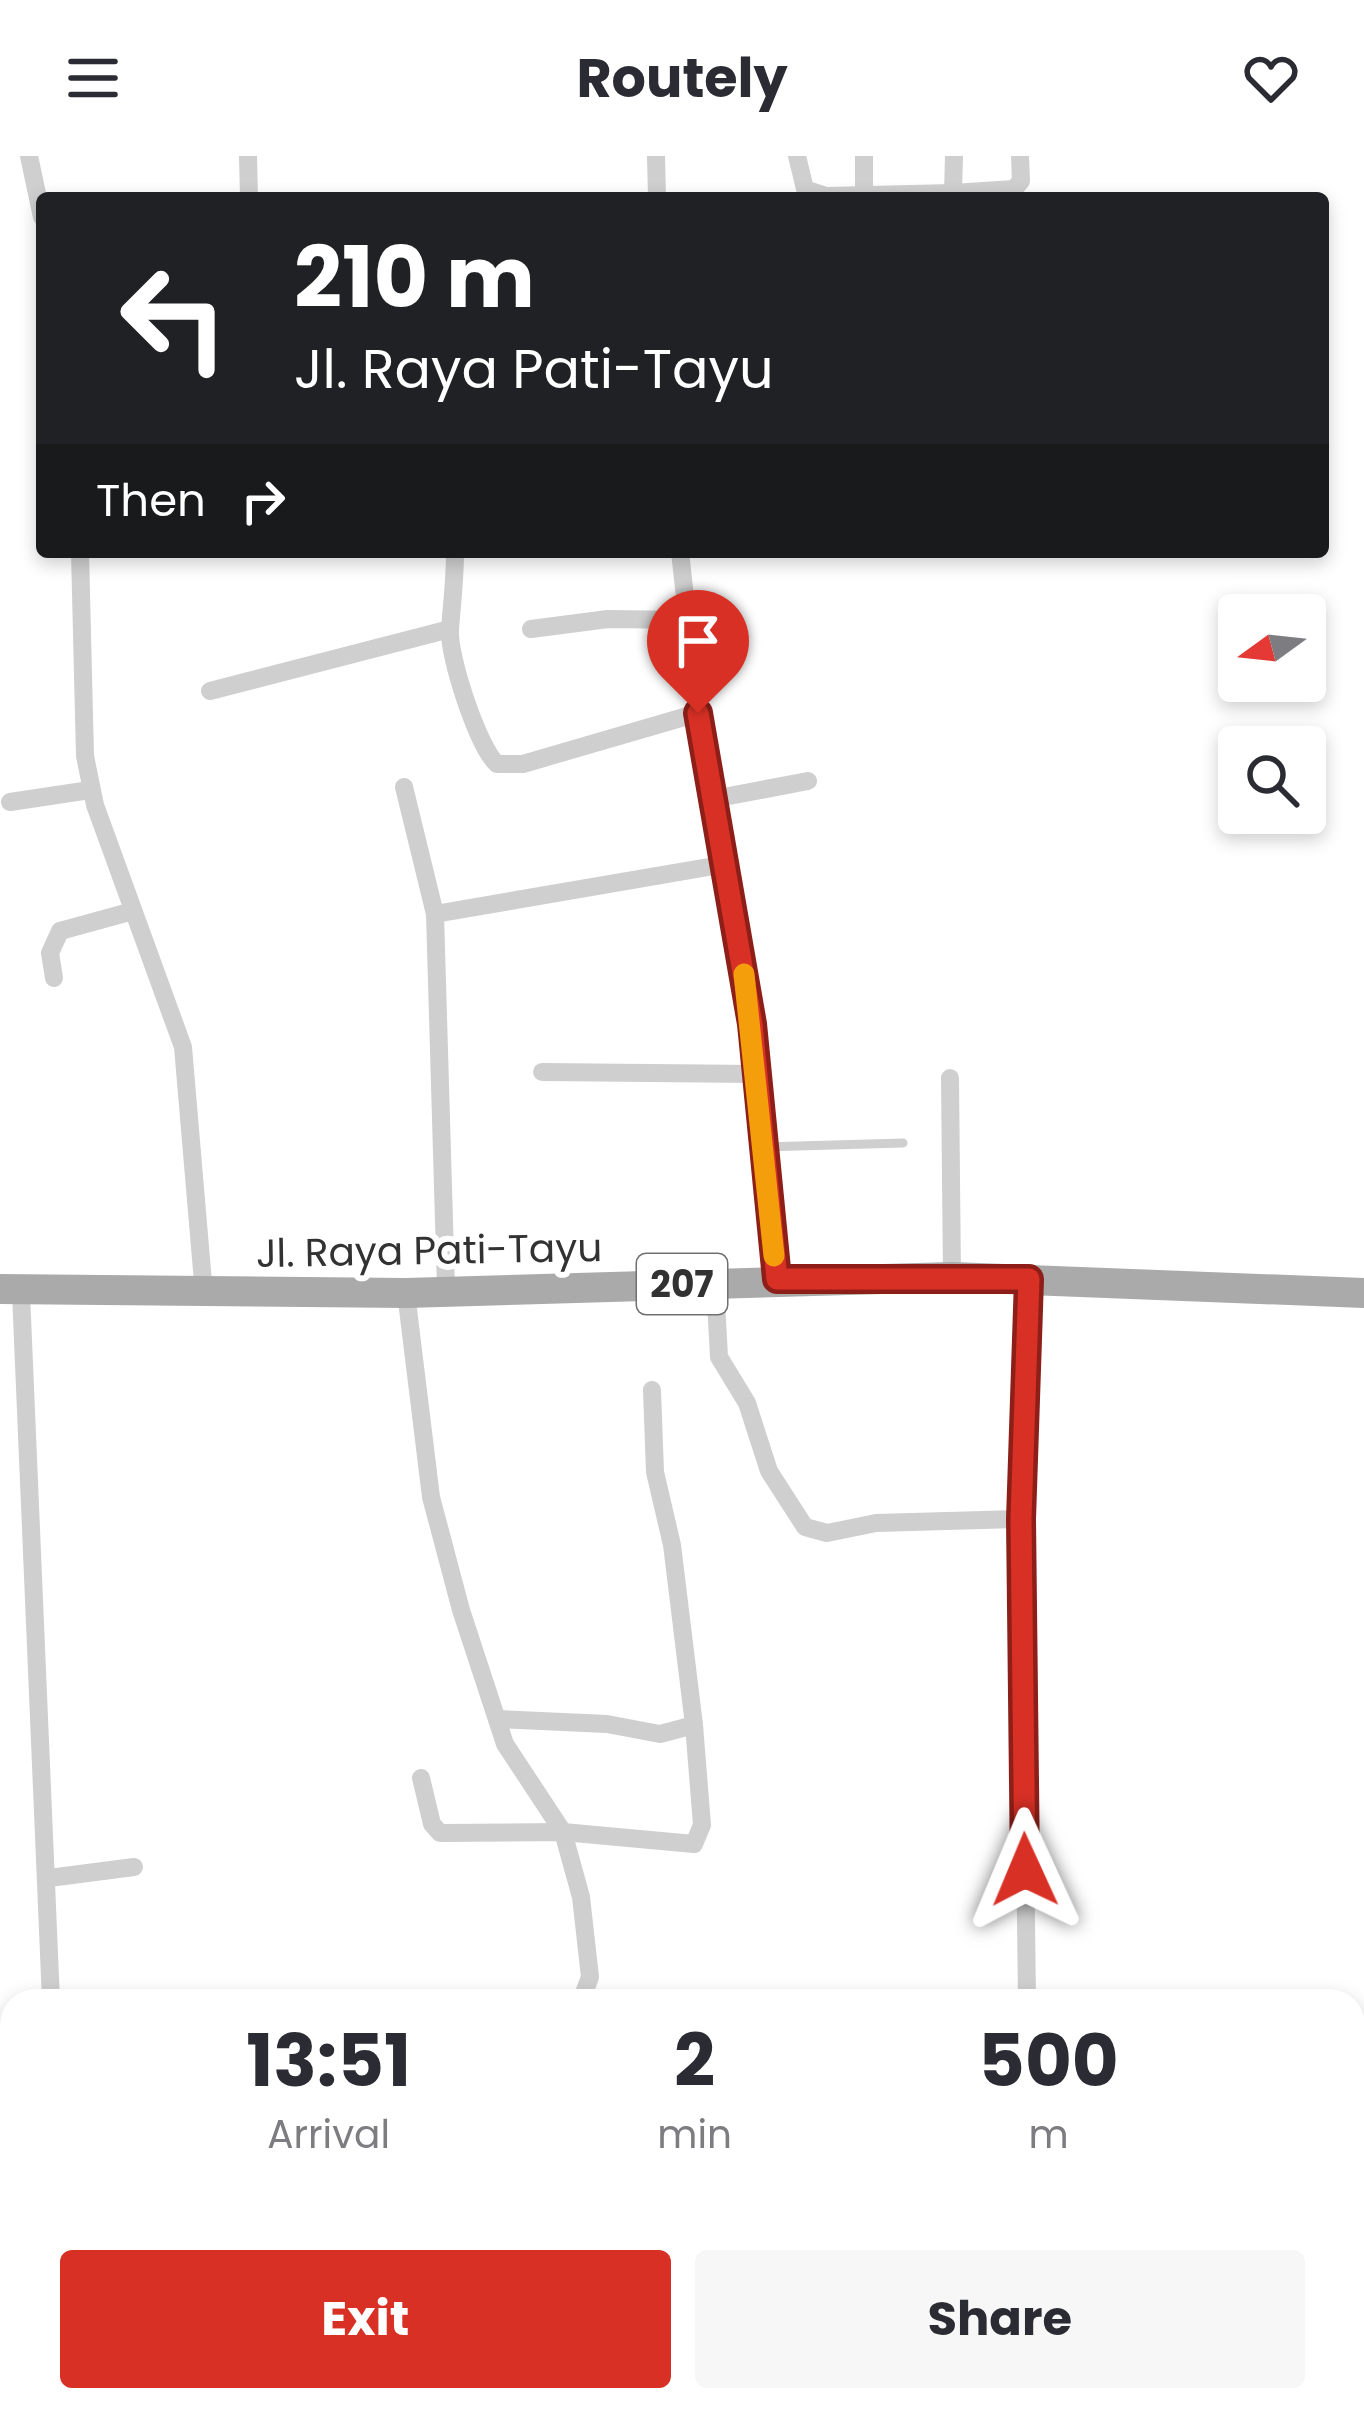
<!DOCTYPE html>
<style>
body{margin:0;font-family:Poppins,sans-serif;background:#f7f7f7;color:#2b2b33;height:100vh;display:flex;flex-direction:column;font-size:45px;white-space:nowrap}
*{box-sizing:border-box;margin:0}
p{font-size:39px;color:#7c7c81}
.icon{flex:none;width:66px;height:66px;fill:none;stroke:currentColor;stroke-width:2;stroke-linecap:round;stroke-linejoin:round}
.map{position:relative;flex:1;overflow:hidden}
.details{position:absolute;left:0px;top:1833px;width:1365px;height:423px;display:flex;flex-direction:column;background:#fff;border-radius:36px 36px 0 0;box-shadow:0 6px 18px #0003}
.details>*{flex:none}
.guide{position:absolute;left:36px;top:36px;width:1293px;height:366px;border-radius:12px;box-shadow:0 6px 18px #0003;background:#202124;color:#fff;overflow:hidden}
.needle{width:78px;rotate:255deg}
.tools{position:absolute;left:1218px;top:438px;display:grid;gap:24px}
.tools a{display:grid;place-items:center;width:108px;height:108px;border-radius:12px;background:#fff;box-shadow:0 6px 18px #0003;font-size:60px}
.pin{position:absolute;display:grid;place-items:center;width:102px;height:102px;color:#fff;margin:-123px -51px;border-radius:50% 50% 50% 0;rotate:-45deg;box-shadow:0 0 12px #0007}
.pin .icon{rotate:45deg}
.me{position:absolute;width:132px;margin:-66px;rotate:359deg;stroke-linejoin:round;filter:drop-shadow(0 0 9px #0008)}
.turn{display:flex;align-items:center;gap:42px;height:252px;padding:0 60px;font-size:54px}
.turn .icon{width:156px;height:156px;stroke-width:2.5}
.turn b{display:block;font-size:84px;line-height:102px}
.then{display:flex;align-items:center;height:114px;padding:0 60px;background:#0003;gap:24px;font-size:45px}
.eta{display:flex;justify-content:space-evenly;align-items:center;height:204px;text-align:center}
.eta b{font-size:72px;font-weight:700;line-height:84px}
.primary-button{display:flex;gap:24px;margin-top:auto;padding:24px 60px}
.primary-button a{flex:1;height:138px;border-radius:12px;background:#d93025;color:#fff;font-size:48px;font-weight:700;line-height:138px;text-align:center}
.primary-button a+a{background:#f7f7f7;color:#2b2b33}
header{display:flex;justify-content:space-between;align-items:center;height:156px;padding:0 60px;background:#fff;font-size:54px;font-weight:700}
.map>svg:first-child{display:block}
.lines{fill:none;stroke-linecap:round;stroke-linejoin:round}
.lane{stroke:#cfcfcf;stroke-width:9}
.street{stroke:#cfcfcf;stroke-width:18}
.primary{stroke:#aaa;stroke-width:30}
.route-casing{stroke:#8d1f18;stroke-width:30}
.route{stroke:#d93025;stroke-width:21}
.slow{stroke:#f59e0b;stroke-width:21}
.labels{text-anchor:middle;stroke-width:12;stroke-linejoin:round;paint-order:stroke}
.shield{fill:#fff;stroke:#707070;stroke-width:3}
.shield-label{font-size:36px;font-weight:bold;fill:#323232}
.street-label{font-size:39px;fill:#323232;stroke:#fff}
</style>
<header><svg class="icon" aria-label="menu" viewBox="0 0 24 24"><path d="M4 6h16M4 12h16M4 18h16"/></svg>Routely<svg class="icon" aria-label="heart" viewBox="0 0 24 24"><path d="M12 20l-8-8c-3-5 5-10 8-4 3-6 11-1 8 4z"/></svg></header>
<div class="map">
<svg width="1364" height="2254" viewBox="0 0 1364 2254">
<rect width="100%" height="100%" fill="#fff"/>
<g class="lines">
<path class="lane" d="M763,991L903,987"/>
<g class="street">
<path d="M29,0L42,61"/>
<path d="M248,0L249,42"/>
<path d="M656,0L657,42"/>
<path d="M797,0L805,33L826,40L953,37L954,0"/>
<path d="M864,0V40"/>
<path d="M953,37L1014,33L1021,25L1020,0"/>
<path d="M80,396L85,600L95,649L183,891L204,1138"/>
<path d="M455,396C455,423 452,447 450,473C448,500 478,591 497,608H523L698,557"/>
<path d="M680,396L698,557L753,868L777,1123"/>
<path d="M531,473L608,463L689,464"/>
<path d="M210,535L450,473"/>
<path d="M404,631L435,758L726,708"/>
<path d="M713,643L808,625"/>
<path d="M10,646L90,634"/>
<path d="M435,758L446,1133"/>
<path d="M54,822L50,797L60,775L133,755"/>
<path d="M542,916L757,918"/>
<path d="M950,922L952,1121"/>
<path d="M715,1127L719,1201L747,1247L769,1315L805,1371L827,1377L876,1367L1021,1363"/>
<path d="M21,1137L51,1845"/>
<path d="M406,1137L431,1341L461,1454L505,1588L563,1676L581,1741L590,1821L581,1845"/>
<path d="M497,1563L607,1568L660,1578L694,1569L672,1389L655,1316L652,1234"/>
<path d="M421,1622L432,1668L440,1677L563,1676L694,1688L702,1669L694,1569"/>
<path d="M49,1722L134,1711"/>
<path d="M1027,1845L1021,1363L1029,1123"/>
<path d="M0,1897L12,1896"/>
<path d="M0,2135L12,2136"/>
<path d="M229,2244L231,2254"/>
<path d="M48,2254V2244"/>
<path d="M516,2254L522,2244"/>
</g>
<path class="primary" d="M0,1133L406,1137L952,1121L1364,1137"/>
</g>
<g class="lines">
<g class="route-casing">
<path id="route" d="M698,557L752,868L777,1123H1029L1021,1363L1025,1714"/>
</g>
<use href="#route" class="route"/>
<path class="slow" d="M744,818L774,1100"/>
</g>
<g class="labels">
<rect class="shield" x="637" y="1098" width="90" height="60" rx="9"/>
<g class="shield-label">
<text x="682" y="1141">207</text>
</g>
<g class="street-label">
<text transform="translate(429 1094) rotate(-1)" y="14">Jl. Raya Pati-Tayu</text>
</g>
</g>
</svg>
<div class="tools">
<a><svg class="needle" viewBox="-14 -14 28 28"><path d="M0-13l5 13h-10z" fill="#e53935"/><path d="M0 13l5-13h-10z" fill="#7c7c81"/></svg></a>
<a><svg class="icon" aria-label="search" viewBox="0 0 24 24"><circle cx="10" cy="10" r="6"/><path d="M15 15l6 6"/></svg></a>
</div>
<div class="pin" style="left:698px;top:557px;background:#d93025"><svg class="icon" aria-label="arrive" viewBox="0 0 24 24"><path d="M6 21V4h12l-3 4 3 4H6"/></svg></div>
<svg class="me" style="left:1025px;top:1714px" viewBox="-20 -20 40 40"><path d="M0-17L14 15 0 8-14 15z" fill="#d93025" stroke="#fff" stroke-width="4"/></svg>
<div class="guide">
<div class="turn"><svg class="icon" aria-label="left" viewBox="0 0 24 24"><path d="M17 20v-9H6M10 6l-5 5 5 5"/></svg><div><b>210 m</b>Jl. Raya Pati-Tayu</div></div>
<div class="then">Then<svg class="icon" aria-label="right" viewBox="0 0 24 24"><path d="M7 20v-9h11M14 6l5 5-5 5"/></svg></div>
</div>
<section class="details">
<div class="eta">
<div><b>13:51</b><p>Arrival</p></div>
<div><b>2</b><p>min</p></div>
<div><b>500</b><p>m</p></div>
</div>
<div class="primary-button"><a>Exit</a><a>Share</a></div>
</section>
</div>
